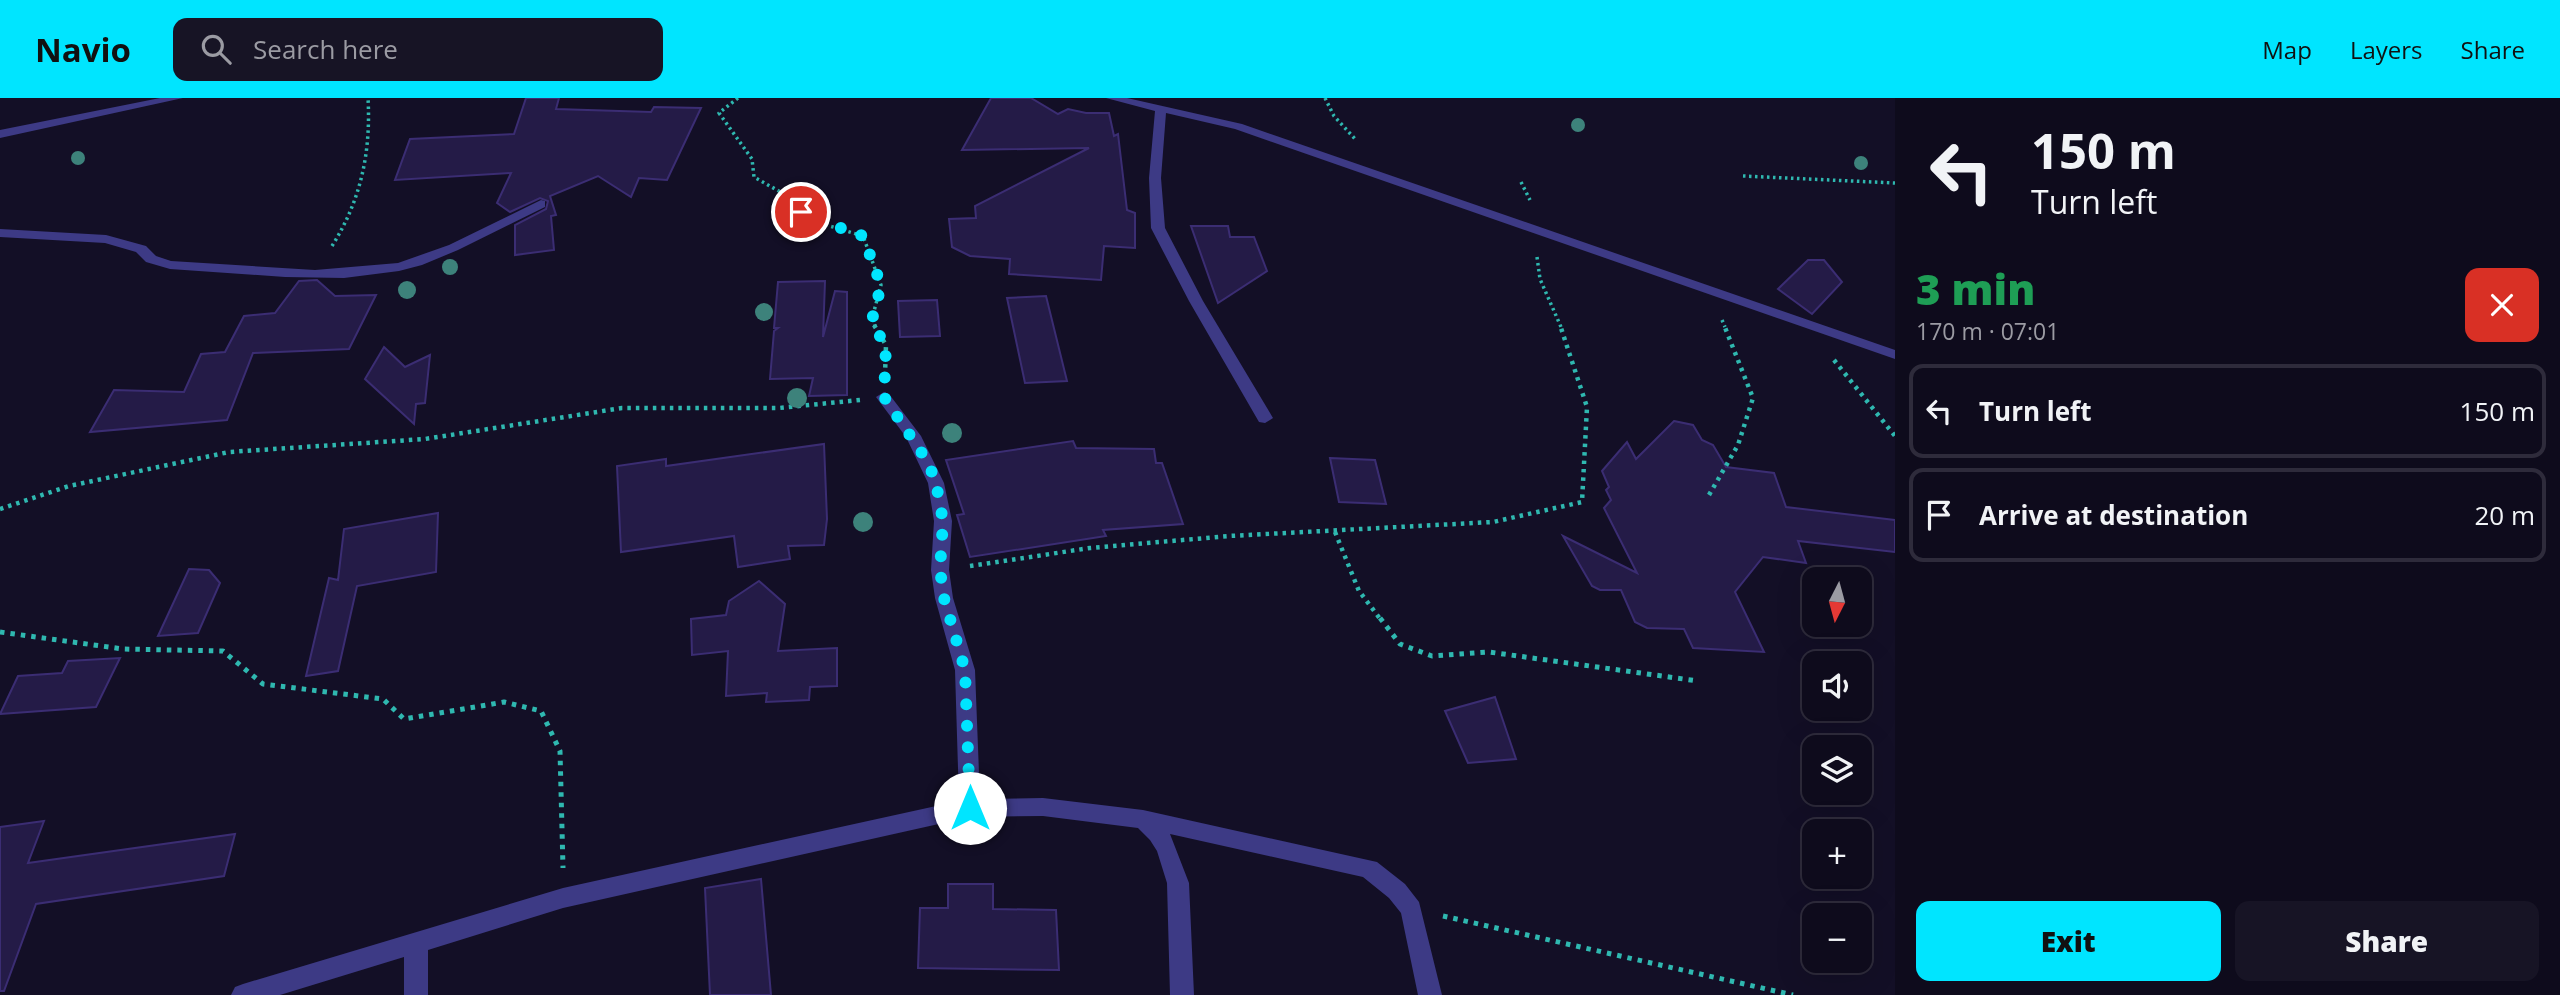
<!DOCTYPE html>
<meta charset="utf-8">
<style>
body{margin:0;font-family:"Open Sans",sans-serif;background:#171425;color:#f1f3f6;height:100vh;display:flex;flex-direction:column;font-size:26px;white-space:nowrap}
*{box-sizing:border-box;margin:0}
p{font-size:23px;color:#9b9ba3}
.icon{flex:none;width:38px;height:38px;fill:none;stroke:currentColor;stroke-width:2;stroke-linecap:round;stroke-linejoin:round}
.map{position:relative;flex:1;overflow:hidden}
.side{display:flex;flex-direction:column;background:#0e0b1c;width:665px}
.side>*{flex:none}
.banner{background:#0e0b1c;color:#f1f3f6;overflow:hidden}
.needle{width:46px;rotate:186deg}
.buttons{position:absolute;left:1802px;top:469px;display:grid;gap:14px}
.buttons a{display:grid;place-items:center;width:70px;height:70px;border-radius:14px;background:#0e0b1c;box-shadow:0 7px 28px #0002,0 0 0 2px #2e2b3b;font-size:35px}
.pin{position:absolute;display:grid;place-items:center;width:60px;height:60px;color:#fff;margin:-30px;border:4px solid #fff;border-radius:50%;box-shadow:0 2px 7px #0007}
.me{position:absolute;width:77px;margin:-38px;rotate:0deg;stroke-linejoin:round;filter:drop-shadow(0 0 5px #0008)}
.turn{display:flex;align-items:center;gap:24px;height:147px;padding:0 21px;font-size:32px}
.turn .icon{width:91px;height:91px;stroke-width:2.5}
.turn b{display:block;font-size:49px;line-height:60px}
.round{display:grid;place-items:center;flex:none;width:74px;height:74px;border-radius:14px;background:#171425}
.summary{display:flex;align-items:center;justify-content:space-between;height:119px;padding:0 21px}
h1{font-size:42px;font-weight:800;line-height:52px;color:#1e9e55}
.cta{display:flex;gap:14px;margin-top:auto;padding:14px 21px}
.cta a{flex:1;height:80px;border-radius:14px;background:#00e5ff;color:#111;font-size:28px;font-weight:800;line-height:80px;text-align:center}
.cta a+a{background:#171425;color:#f1f3f6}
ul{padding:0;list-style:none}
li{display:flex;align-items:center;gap:21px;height:94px;margin:0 14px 10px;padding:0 7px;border:4px solid #2e2b3b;border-radius:14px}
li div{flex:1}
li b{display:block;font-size:26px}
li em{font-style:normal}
header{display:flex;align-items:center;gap:42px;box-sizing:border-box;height:98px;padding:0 35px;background:#00e5ff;color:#111}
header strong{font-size:33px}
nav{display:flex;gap:38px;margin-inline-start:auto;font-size:24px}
.search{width:490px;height:63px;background:#171425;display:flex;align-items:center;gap:18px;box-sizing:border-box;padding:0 24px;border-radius:14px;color:#9b9ba3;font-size:26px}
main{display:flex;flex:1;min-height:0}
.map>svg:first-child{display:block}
.building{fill:#241b47;stroke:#3b2d73;stroke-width:2}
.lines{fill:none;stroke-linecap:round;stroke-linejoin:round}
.path-far2{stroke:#2fb8b0;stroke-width:3.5;stroke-dasharray:2.5 3.5;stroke-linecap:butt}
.path-far1{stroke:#2fb8b0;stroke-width:4.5;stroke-dasharray:3.5 5;stroke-linecap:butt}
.path{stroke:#2fb8b0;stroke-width:5;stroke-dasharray:4.5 6;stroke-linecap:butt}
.minor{fill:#3d3a85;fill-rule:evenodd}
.tree{fill:#3d827b}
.route{stroke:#00e5ff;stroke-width:12;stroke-dasharray:0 21.6}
</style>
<header>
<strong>Navio</strong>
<div class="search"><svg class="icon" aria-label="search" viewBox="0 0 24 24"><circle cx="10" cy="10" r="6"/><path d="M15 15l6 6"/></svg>Search here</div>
<nav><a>Map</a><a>Layers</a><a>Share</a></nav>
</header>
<main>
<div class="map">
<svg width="1895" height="897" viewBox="0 0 1895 897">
<rect width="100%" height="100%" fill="#130f26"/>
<g class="building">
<path d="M526,0H559L556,11L651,14L654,9L701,10L667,82L639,80L631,99L598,78L550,98L556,117L551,118L554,152L515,157V127L546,111L548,103L540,100L510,114L497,105L511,75L395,82L410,41L514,36Z"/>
<path d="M991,0H1031L1058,16L1068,11L1086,15H1109L1114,38L1118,36L1127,112L1135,115V150L1104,148L1101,182L1009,176L1010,161L970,158L952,149L949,121L976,120L975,108L1089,50L962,52Z"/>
<path d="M1191,128H1228L1230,139H1254L1267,173L1218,205Z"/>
<path d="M1808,162H1824L1842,184L1812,216L1778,191Z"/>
<path d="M317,182L335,198L376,197L349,251L253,255L227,322L90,334L114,292L184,294L201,256L225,254L244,218L275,215L299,183Z"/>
<path d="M825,183L823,239L835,193L847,194V297L809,298L813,280L770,281L774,233L778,230H774L778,184Z"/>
<path d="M1046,198L1067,283L1025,285L1007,200Z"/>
<path d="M937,202L940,238L900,239L898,203Z"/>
<path d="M384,249L405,269L430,257L425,305L416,306L414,326L365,281Z"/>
<path d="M1674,323L1693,327L1702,342L1713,347L1726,369L1774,375L1786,409L1895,422V454L1798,443L1806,465L1763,459L1735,494L1764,554L1693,550L1684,531L1647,530L1635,524L1621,492H1600L1592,488L1563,438L1637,475L1604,410L1611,402L1606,392L1609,389L1602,373L1627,344L1636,361Z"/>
<path d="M1073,343L1076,350L1154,351L1156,365H1162L1183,426L1103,432L1106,438L970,459L957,417L964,416L946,362Z"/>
<path d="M824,346L827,421L824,447L788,448L790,461L738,469L734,438L621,454L617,368L666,361V368Z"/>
<path d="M1330,360L1375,362L1386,406L1339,404Z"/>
<path d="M438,415L436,474L357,488L338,573L306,578L329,480L338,482L344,431Z"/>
<path d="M189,471L209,472L220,485L198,535L158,538Z"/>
<path d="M759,483L785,506L778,553L837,550V588L810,589L809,602L766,604L767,595L726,598L728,553L692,557L691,521L726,517L729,503Z"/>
<path d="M120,560L96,609L0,616L18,578L62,575L68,563Z"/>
<path d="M1495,599L1516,661L1468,665L1445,613Z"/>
<path d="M44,723L28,765L235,736L224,778L36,806L4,893H0V729Z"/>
<path d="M761,781L771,897H710L705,790Z"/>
<path d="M948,786H993V811L1056,812L1059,872L918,870L920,810H948Z"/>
</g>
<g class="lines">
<g class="path-far2">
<path d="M738,0L719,15L752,61L754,79L784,96L813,123L863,138L881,187L873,217L875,229"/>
<path d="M1325,0L1334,18L1356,42"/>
<path d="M1743,78L1895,85"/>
<path d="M1521,84L1530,102"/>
<path d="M332,148C361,102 371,54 368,0"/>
<path d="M1537,159L1540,181L1561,229"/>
<path d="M1722,222L1725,229"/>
</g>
<g class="path-far1">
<path d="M874,227L886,247L885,277"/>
<path d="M1834,262L1895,338"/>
<path d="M1709,397L1738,347L1753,300L1724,227"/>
<path d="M0,411L69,388L229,354L425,341L622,310H779L860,302"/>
<path d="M1335,434L1359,493L1381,522"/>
<path d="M970,468L1090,450L1229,438L1493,424L1582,404L1587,309L1560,227"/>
</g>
<g class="path">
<path d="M1380,520L1400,546L1432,558L1489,554L1698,583"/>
<path d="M0,534L123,551L223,553L263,586L383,601L404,621L504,604L541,613L560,653L563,770"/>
<path d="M1443,818L1793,897"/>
</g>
<g class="minor">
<path d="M160,0H183L0,40V32Z"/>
<path d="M1106,0H1127L1242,26L1895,252V261L1235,31L1166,15L1161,80L1165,130L1203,203L1273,320L1265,325L1259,324L1189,203L1151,130L1149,80L1155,13Z"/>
<path d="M541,102L545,103V109L458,152L422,167L399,173L344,180L285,179L170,171L146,164L136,154L105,145L0,139V131L106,137L146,148L156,158L171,163L315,172L398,165L449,147Z"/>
<path d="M884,294L889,296L921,338L944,385L952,423L949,472L953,500L975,572L980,701L1043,700L1143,712L1377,764L1405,786L1419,804L1442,897H1418L1401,815L1389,800L1363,779L1170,736L1189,785L1194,897H1170L1167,785L1157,753L1150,742L1138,730L1043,718L970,719L563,810L428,852V897H404V859L280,897H231L235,889L243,886L563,790L959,703L955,572L935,500L931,472L934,423L928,385L906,339L876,299Z"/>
</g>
</g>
<g class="tree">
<circle cx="1578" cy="27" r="7"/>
<circle cx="78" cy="60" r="7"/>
<circle cx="1861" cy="65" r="7"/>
<circle cx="450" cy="169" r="8"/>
<circle cx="407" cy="192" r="9"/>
<circle cx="764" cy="214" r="9"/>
<circle cx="797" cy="300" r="10"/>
<circle cx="952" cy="335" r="10"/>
<circle cx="863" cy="424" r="10"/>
</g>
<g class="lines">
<path class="route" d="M801,114C819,127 842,128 863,138L881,187C875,217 864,217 886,247L884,299L928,364L936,385L943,423L940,472L944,500L965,572L970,710"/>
</g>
</svg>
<div class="buttons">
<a><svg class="needle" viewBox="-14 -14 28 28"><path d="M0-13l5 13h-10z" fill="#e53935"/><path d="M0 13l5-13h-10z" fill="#9b9ba3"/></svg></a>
<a><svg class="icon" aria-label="sound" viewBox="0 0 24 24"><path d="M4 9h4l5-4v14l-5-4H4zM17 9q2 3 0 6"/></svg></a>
<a><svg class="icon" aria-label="layers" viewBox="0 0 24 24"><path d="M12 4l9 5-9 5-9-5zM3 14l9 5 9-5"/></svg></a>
<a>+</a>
<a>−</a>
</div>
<div class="pin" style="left:801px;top:114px;background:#d93025"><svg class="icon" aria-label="arrive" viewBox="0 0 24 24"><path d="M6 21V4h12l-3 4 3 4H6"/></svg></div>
<svg class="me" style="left:970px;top:710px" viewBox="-20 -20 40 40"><circle r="19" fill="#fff"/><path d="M0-13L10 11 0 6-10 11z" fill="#00e5ff"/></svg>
</div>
<section class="side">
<div class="banner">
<div class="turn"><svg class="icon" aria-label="left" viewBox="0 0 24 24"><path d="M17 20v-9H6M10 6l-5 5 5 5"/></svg><div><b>150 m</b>Turn left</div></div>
</div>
<div class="summary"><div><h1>3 min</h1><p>170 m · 07:01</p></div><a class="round" style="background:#d93025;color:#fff"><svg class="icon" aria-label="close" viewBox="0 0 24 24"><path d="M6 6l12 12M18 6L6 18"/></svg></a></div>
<ul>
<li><svg class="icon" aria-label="left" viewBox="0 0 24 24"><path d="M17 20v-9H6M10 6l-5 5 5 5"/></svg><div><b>Turn left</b></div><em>150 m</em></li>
<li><svg class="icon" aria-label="arrive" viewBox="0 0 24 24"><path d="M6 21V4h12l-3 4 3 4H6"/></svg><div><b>Arrive at destination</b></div><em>20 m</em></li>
</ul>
<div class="cta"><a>Exit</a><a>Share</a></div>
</section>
</main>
